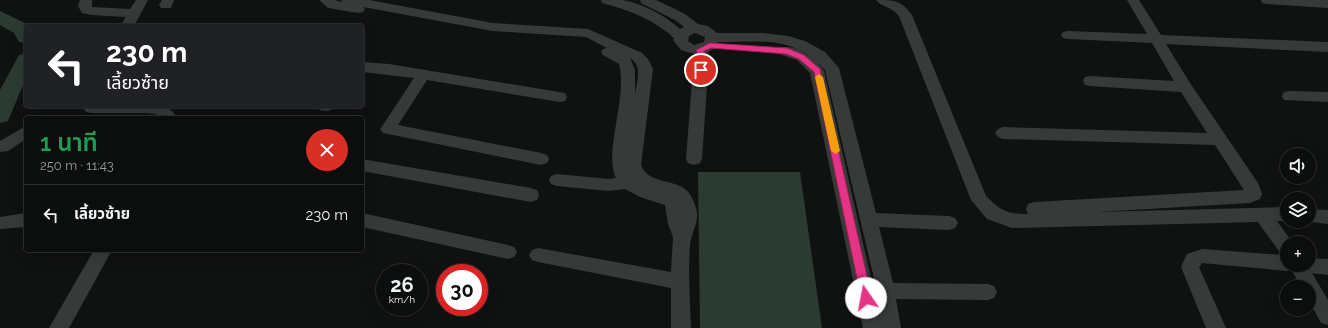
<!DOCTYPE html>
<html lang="th">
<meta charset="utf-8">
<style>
body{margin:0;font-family:Raleway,"Noto Sans Thai",sans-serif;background:#1a1b1b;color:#f1f3f6;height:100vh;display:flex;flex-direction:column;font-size:15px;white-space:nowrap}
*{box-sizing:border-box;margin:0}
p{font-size:13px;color:#9a9c9d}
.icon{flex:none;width:22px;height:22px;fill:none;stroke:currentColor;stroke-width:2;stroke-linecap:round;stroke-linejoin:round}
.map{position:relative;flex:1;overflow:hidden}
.details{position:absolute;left:24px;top:116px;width:340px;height:136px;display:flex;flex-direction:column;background:#0c0d0d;border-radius:4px;box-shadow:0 4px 16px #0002,0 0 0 1px #2c2d2e}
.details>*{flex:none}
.hud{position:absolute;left:24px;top:24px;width:340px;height:84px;border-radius:4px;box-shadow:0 4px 16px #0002,0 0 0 1px #2c2d2e;background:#202124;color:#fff;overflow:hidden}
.controls{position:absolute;left:1280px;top:148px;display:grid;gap:8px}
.controls a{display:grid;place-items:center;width:36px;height:36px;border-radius:50%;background:#0c0d0d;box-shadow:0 4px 16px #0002,0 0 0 1px #2c2d2e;font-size:20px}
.speed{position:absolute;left:376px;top:264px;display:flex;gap:8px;font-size:20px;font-weight:700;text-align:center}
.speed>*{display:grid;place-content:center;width:52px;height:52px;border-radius:50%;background:#0c0d0d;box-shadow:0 4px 16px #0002,0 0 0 1px #2c2d2e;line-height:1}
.speed small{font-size:10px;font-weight:400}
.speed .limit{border:6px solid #d22;background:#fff;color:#111}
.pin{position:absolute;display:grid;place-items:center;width:34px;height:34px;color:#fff;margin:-17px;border:2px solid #fff;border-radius:50%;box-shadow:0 1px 4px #0007}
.me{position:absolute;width:44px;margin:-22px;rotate:348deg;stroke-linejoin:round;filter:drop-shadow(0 0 3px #0008)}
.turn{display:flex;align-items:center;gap:14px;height:84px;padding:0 16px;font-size:18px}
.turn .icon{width:52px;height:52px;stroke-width:2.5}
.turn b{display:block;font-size:28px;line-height:34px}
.round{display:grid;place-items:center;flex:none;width:42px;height:42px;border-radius:21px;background:#1a1b1b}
.head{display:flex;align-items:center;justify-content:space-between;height:68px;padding:0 16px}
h1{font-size:24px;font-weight:600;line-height:30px;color:#1e9e55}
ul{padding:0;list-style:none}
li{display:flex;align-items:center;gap:12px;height:60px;padding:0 16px;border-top:1px solid #2c2d2e}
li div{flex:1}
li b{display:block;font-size:15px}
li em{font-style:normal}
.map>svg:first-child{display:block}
.water{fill:#2c3b31}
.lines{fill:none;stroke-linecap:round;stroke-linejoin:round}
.river{fill:#2c3b31;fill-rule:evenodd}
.minor{fill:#363b39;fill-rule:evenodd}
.route{fill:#e53485;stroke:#952256}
.slow{fill:#f59e0b}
</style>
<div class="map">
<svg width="1328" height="328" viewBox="0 0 1328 328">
<rect width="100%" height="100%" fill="#101111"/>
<path class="water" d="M698,172H800L822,328H700Z"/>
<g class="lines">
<g class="river">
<path d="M0,11L29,25L30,26H26V43L19,42L14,33L0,25Z"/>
<path d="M26,53V78L8,121L0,123V90L19,55Z"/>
</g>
<g class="minor">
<path d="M80,0H92V7L130,9L136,0H148L134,26H120L126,17L91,15L82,13L78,6Z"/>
<path d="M162,0H174L171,8H161L159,5Z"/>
<path d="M319,0H334L342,2L341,0H369L493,23L588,29L642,53L648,59L653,69L641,165C649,186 676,177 689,193C693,198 696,206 697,213C698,224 691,234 690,245C688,273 690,300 691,328H671V288L538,262L532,260L529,255L532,250L538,248L671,272L673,237L668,224L665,205L640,197L625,189L609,191L557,186L551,184L549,180L551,176L557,174L609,179L616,178C603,154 628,97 619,64L603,55L601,52L603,49L607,48L586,37L493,31L363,7L365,9L363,12L358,13L328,8ZM630,58C643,66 637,81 635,94V70Z"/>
<path d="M601,0C608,0 616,0 623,0C643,4 665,15 680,29L684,27L675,20L641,3L640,0H656L685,14L698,24L708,26L717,33H763L788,36L805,41L825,52L839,68L876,213L949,216L955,218L958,223L955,228L949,230L879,227L893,283L988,284L994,286L997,292L994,298L988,300L896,299L901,328H863L810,73L797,60L779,54L777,51L779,48C795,43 816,58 824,71L880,318L877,291L825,70C792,35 762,42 718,42L715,48L708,52L709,56L702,159L700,163L694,165L688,163L686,159L694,54L681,50L673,40L674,38C653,19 629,10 602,3ZM695,33L705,37L704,42L694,45L688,41L689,36Z"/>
<path d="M876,0C894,0 901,0 912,15L986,196C1001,211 1007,214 1028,214L1026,209L1028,204L1034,202L1244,190L1215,145L1003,139L998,137L995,133L998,129L1003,127L1207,133L1181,92L1090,86L1085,85L1083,81L1085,77L1090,76L1174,81L1152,43L1068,39L1063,38L1061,35L1063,32L1068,31L1147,34L1127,0H1139L1161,35L1328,42V52L1166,44L1190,83L1258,183L1262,194L1260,199L1250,203L1097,212L1287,207V221H1277L1293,243H1287V265H1309V258L1328,259V275L1312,273L1328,300V325L1321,323L1309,301V287H1301L1291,269L1287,271L1202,263L1199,267L1226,328H1206L1181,267L1187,254L1202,249L1283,255L1281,254L1258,222L1012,228L987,219L971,200L899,16C891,6 881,7 876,0Z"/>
<path d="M1261,0H1328V8L1267,4L1262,3Z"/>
<path d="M362,62L389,64L565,93L567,97L565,101L560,102L427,80L398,125L541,153L547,155L549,159L547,163L541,165L383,133L380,129L383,125L414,78L362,72Z"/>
<path d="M1289,91L1328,92V102L1284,100L1282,96L1284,92Z"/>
<path d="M82,106H165L173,112L177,118H160L155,114L146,113H91L86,112Z"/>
<path d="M318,106H333L331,110L326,111L320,110Z"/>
<path d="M26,126V139L8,151L0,152V141Z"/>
<path d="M362,159L531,188L537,190L539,195L537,200L531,202L362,171Z"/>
<path d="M1309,209L1328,210V224L1303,221H1309Z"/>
<path d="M26,213V227L0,229V217Z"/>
<path d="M362,213L508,245L514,247L517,252L514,257L508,259L362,227Z"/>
<path d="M94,250H112L69,328H49Z"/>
</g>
</g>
<path class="route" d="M710,43L787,48L804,55L820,69L872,298L870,301L866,303L863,301L861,298L814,72L799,59L786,54L711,48L704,51L706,56L705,70L703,72H698V56L696,50Z"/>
<path class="slow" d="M819,74L823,77L840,151L836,154L831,151L815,77Z"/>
</svg>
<div class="controls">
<a><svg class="icon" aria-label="sound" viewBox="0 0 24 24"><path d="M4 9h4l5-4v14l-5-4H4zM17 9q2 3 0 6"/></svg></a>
<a><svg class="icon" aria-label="layers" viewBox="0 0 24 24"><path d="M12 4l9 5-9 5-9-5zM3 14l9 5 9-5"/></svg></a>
<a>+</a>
<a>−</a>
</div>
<div class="speed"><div>26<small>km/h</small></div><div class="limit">30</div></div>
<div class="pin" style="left:701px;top:70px;background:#d93025"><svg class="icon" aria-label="arrive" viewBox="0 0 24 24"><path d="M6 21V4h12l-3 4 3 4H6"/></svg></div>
<svg class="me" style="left:866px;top:298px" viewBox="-20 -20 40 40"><circle r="19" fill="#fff"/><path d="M0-13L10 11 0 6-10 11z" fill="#e53485"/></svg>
<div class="hud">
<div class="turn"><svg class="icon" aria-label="left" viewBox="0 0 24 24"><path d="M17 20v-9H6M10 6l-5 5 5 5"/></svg><div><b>230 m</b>เลี้ยวซ้าย</div></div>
</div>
<section class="details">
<div class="head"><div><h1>1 นาที</h1><p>250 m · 11:43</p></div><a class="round" style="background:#d93025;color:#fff"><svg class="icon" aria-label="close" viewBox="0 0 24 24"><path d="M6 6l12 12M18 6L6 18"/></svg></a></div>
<ul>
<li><svg class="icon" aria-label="left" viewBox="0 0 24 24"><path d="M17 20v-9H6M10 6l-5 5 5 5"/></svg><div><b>เลี้ยวซ้าย</b></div><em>230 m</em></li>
</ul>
</section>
</div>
